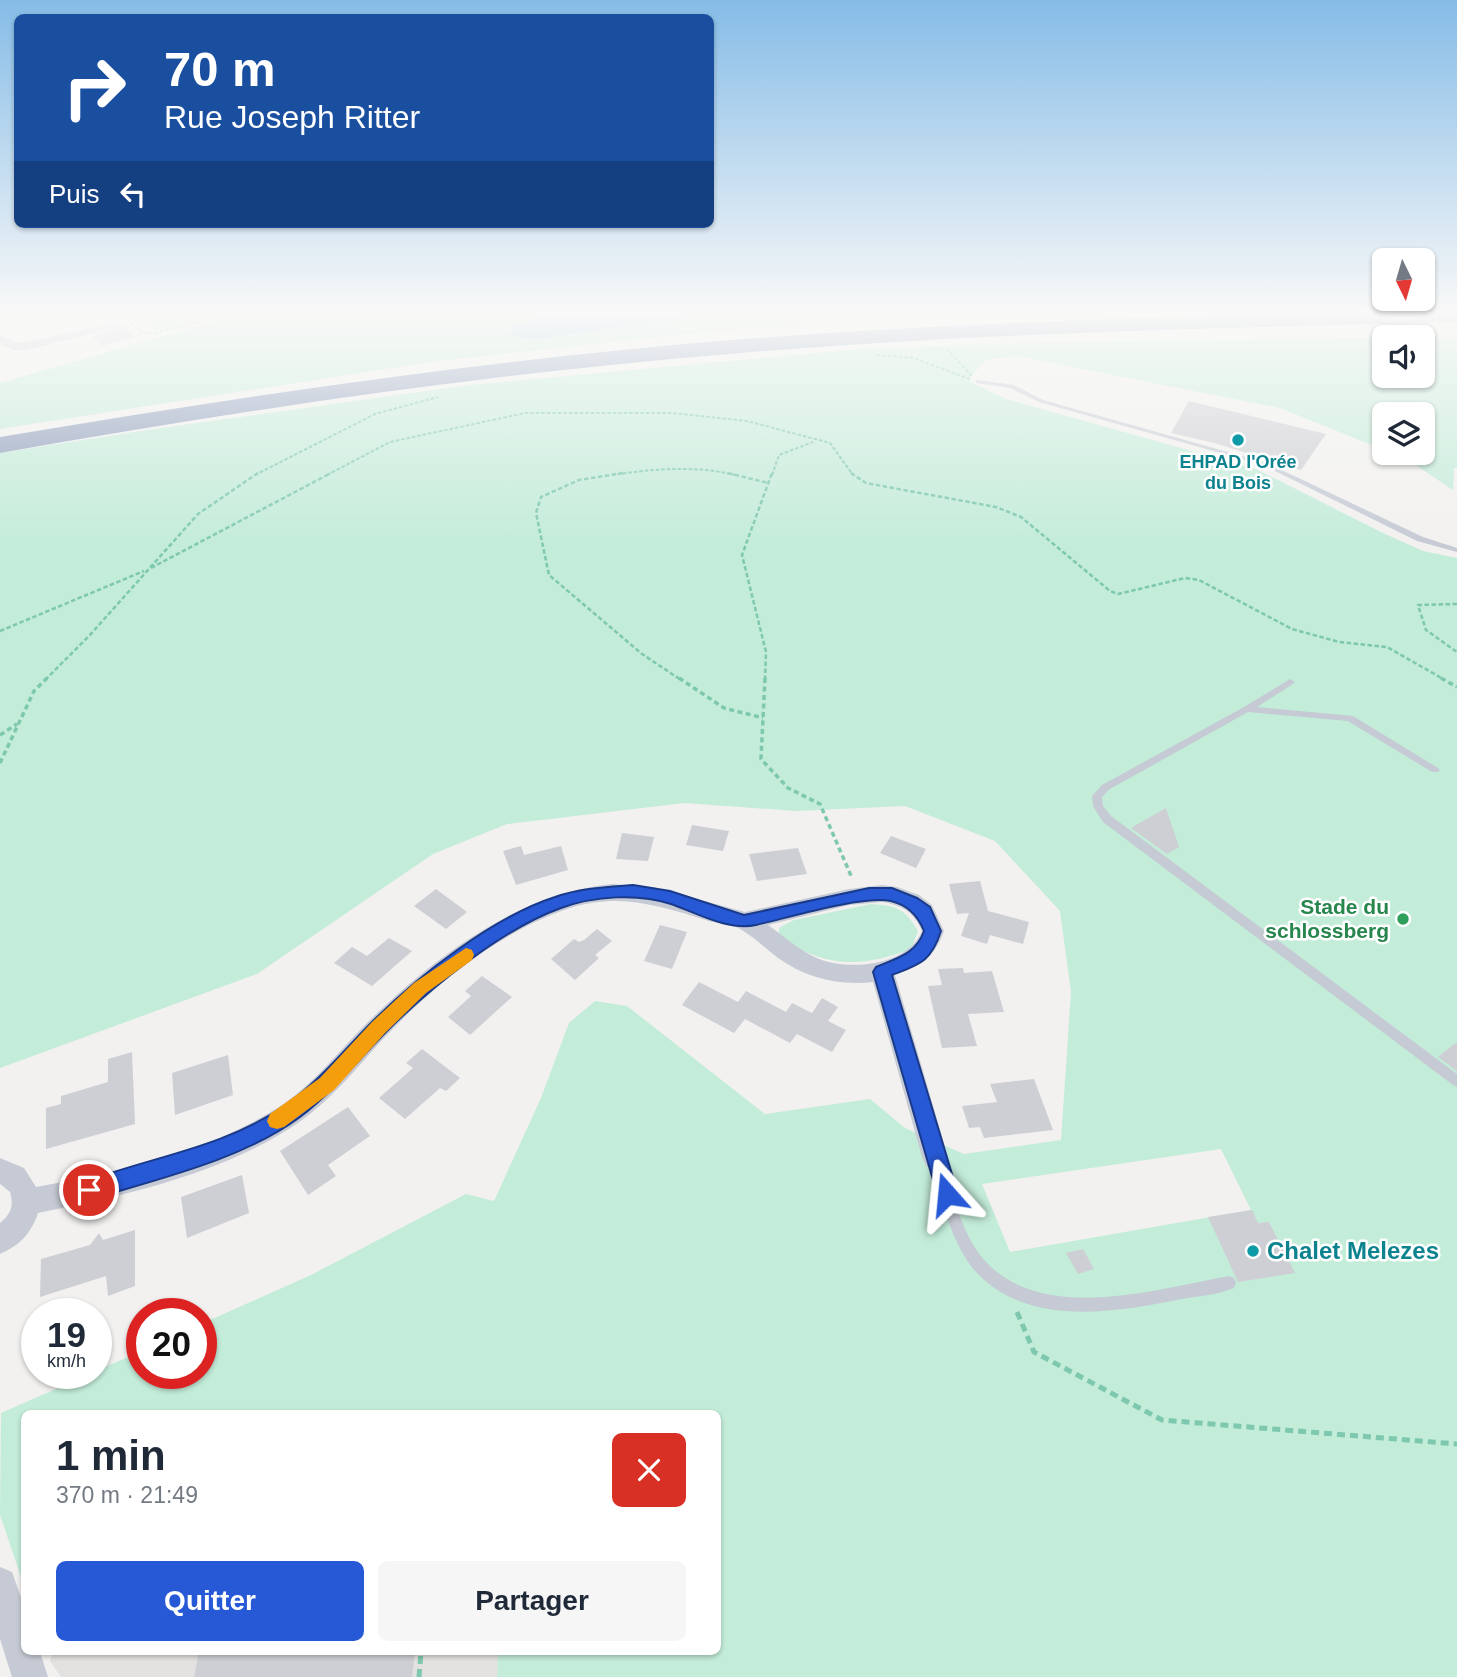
<!DOCTYPE html>
<html lang="fr">
<meta charset="utf-8">
<style>
body{margin:0;font-family:Helvetica,sans-serif;background:#f6f6f7;color:#1f2937;height:100vh;display:flex;flex-direction:column;font-size:26px;white-space:nowrap}
*{box-sizing:border-box;margin:0}
p{font-size:23px;color:#747a83}
.icon{flex:none;width:38px;height:38px;fill:none;stroke:currentColor;stroke-width:2;stroke-linecap:round;stroke-linejoin:round}
.map{position:relative;flex:1;overflow:hidden}
.drawer{position:absolute;left:21px;top:1410px;width:700px;height:245px;display:flex;flex-direction:column;background:#fff;border-radius:10px;box-shadow:0 2px 5px #0004}
.drawer>*{flex:none}
.guide{position:absolute;left:14px;top:14px;width:700px;height:214px;border-radius:10px;box-shadow:0 2px 5px #0004;background:#1a4fa0;color:#fff;overflow:hidden}
.needle{width:46px;rotate:175deg}
.buttons{position:absolute;left:1372px;top:248px;display:grid;gap:14px}
.buttons a{display:grid;place-items:center;width:63px;height:63px;border-radius:10px;background:#fff;box-shadow:0 2px 5px #0004;font-size:35px}
.speed{position:absolute;left:21px;top:1298px;display:flex;gap:14px;font-size:35px;font-weight:700;text-align:center}
.speed>*{display:grid;place-content:center;width:91px;height:91px;border-radius:50%;background:#fff;box-shadow:0 2px 5px #0004;line-height:1}
.speed small{font-size:18px;font-weight:400}
.speed .limit{border:10px solid #d22;background:#fff;color:#111}
.pin{position:absolute;display:grid;place-items:center;width:60px;height:60px;color:#fff;margin:-30px;border:4px solid #fff;border-radius:50%;box-shadow:0 2px 7px #0007}
.me{position:absolute;width:77px;margin:-38px;rotate:342deg;stroke-linejoin:round;filter:drop-shadow(0 0 5px #0008)}
.turn{display:flex;align-items:center;gap:24px;height:147px;padding:0 35px;font-size:32px}
.turn .icon{width:91px;height:91px;stroke-width:2.5}
.turn b{display:block;font-size:49px;line-height:60px}
.then{display:flex;align-items:center;height:66px;padding:0 35px;background:#0003;gap:14px;font-size:26px}
.round{display:grid;place-items:center;flex:none;width:74px;height:74px;border-radius:10px;background:#f6f6f7}
.head{display:flex;align-items:center;justify-content:space-between;height:119px;padding:0 35px}
h1{font-size:42px;font-weight:700;line-height:52px}
.primary-button{display:flex;gap:14px;margin-top:auto;padding:14px 35px}
.primary-button a{flex:1;height:80px;border-radius:10px;background:#2759d6;color:#fff;font-size:28px;font-weight:700;line-height:80px;text-align:center}
.primary-button a+a{background:#f6f6f7;color:#1f2937}
.map>svg:first-child{display:block}
.education{fill:#e3e2e1}
.green{fill:#c3ecd9;fill-rule:evenodd}
.water{fill:#93c8e6}
.building{fill:#cecfd4}
.lines{fill:none;stroke-linecap:round;stroke-linejoin:round}
.path-far3{stroke:#7dc8ae;stroke-width:2;stroke-dasharray:3.5 2;stroke-linecap:butt}
.path-far2{stroke:#7dc8ae;stroke-width:2.5;stroke-dasharray:4.5 2.5;stroke-linecap:butt}
.path-far1{stroke:#7dc8ae;stroke-width:3.5;stroke-dasharray:5 3.5;stroke-linecap:butt}
.path{stroke:#7dc8ae;stroke-width:5;stroke-dasharray:8 5;stroke-linecap:butt}
.lane{fill:#c5cad4;fill-rule:evenodd}
.street{fill:#c5cad4;fill-rule:evenodd}
.highway{fill:#8c9cbb;fill-rule:evenodd}
.route{fill:#2759d6;stroke:#193a8b;stroke-width:2}
.slow{fill:#f59e0b}
.culture-dot{fill:#0f9aa8;stroke:#fff;stroke-width:2.5}
.leisure-dot{fill:#2e9e5b;stroke:#fff;stroke-width:2.5}
.labels{text-anchor:middle;stroke-width:5;stroke-linejoin:round;paint-order:stroke}
.far-culture-label{font-size:18px;font-weight:bold;fill:#0d838f;stroke:#fff}
.leisure-label{font-size:21px;font-weight:bold;fill:#27864d;stroke:#fff;text-anchor:end}
.near-culture-label{font-size:24px;font-weight:bold;fill:#0d838f;stroke:#fff;text-anchor:start}
</style>
<div class="map">
<svg width="1457" height="1677" viewBox="0 0 1457 1677">
<rect width="100%" height="100%" fill="#f2f1f0"/>
<path class="education" d="M53,1652H498L497,1677H61L50,1661Z"/>
<g class="green">
<path d="M129,312H223L157,331Z"/>
<path d="M247,312H1064L951,314L687,334L430,362L0,429V383Z"/>
<path d="M1384,338V376H1423V338H1418L1457,339V468H1454L1453,490L1408,460L1393,453H1423V415H1384V450L1280,408L1017,356L986,360L967,380L1006,399L1256,469L1383,533L1423,551L1457,558V1677H497L498,1652H718V1414H24V1586L0,1515L1,1413L90,1374H96V1371L142,1351V1374H201V1324L311,1275L466,1194L494,1201L541,1098L569,1023L595,1001L627,1006L765,1114L870,1099L905,1128L964,1154L1061,1140L1071,992L1060,911L995,841L905,806L797,811L684,803L507,824L433,854L257,974L0,1068V453L147,430L469,385L859,349L1023,343ZM1221,1149L1251,1210L1010,1252L982,1184Z"/>
<path d="M871,904C897,906 904,908 918,931L911,949C861,968 825,968 779,937V928L794,920Z"/>
</g>
<path class="water" d="M567,312H681L682,314L676,320L535,339L510,336L514,325Z"/>
<g class="building">
<path d="M124,326L136,337L101,346L93,336Z"/>
<path d="M1189,401L1326,434L1301,470L1218,444L1171,433Z"/>
<path d="M1166,808L1179,847L1167,854L1131,828Z"/>
<path d="M692,825L729,831L723,851L686,845Z"/>
<path d="M622,833L654,837L648,861L616,859Z"/>
<path d="M891,836L926,849L916,868L880,853Z"/>
<path d="M521,846L524,855L561,846L568,870L516,885L503,851Z"/>
<path d="M798,848L807,874L757,881L749,854Z"/>
<path d="M980,881L988,911L1029,922L1023,944L990,935L987,944L961,936L969,913L957,914L949,884Z"/>
<path d="M436,889L467,912L446,929L414,906Z"/>
<path d="M660,925L687,932L672,969L644,961Z"/>
<path d="M597,929L612,941L595,955L599,958L575,980L551,959L574,939L579,942L584,940Z"/>
<path d="M389,938L412,951L372,986L334,963L352,947L367,956Z"/>
<path d="M963,968L964,973L992,971L1004,1012L968,1014L977,1046L942,1048L928,986L942,985L938,969Z"/>
<path d="M482,976L512,997L470,1035L448,1017L471,996L465,991Z"/>
<path d="M699,982L738,1002L746,991L786,1012L792,1003L812,1013L822,998L838,1007L828,1021L846,1030L832,1052L797,1034L790,1043L745,1019L734,1033L682,1005Z"/>
<path d="M1457,1042V1071L1438,1057Z"/>
<path d="M422,1049L460,1078L446,1091L440,1088L405,1119L379,1098L413,1068L406,1063Z"/>
<path d="M132,1052L135,1124L46,1149V1108L61,1104V1096L108,1082V1059Z"/>
<path d="M228,1055L233,1095L175,1115L172,1073Z"/>
<path d="M1034,1079L1053,1130L984,1138L980,1127L969,1128L962,1106L997,1102L990,1084Z"/>
<path d="M348,1107L370,1136L328,1165L336,1176L308,1195L280,1151Z"/>
<path d="M242,1175L249,1213L187,1238L181,1197Z"/>
<path d="M1252,1210L1258,1223L1269,1222L1295,1273L1238,1282L1208,1217Z"/>
<path d="M135,1230V1286L108,1296L106,1276L40,1297L41,1259L90,1245L99,1233L103,1240Z"/>
<path d="M1083,1249L1094,1269L1078,1274L1066,1253Z"/>
<path d="M199,1652H415L412,1677H194Z"/>
</g>
<g class="lines">
<g class="path-far3">
<path d="M131,323L142,332L152,334L233,312"/>
<path d="M947,349L972,376"/>
<path d="M877,355L913,358L970,379"/>
<path d="M255,475L375,414L438,397"/>
<path d="M327,475L390,442L525,413H672L747,421L830,443L853,475"/>
<path d="M612,475C653,469 694,465 735,475"/>
<path d="M772,475L779,455L813,442"/>
</g>
<g class="path-far2">
<path d="M623,473L579,480L541,497L536,513L549,575L642,654L681,680"/>
<path d="M728,473L768,483"/>
<path d="M851,473L866,483L996,507L1021,517L1110,591L1118,594L1185,578L1199,580L1292,629L1339,642L1387,647L1445,680"/>
<path d="M151,568L331,473"/>
<path d="M1457,604L1418,605L1426,630L1457,652"/>
<path d="M0,631L144,571"/>
<path d="M45,680L89,636L198,514L258,473"/>
<path d="M765,680L766,652L742,555L772,473"/>
</g>
<g class="path-far1">
<path d="M679,678L724,708L763,718"/>
<path d="M765,678L761,759L788,788L820,804L852,878"/>
<path d="M1441,678L1457,687"/>
<path d="M0,735L17,724"/>
<path d="M0,763L34,691L47,678"/>
</g>
<g class="path">
<path d="M1017,1312L1034,1352L1162,1420L1457,1444"/>
<path d="M419,1677L421,1652"/>
</g>
<g class="lane">
<path d="M978,380L1014,385L1043,400L1267,463L1423,537L1457,548V552L1417,541L1263,465L1039,402L1010,388L976,383V381Z"/>
<path d="M1290,679L1295,682L1293,684L1257,707L1353,716L1438,768L1440,770L1438,772H1432L1348,721L1248,712L1110,789L1102,797L1103,806L1111,816L1457,1074V1087L1453,1085L1103,822L1093,806L1092,796L1102,785L1244,707Z"/>
<path d="M935,1151L940,1153L942,1157C953,1192 961,1237 988,1264C1046,1323 1158,1289 1229,1276L1234,1278L1236,1283L1234,1288C1218,1295 1199,1296 1182,1299C1116,1312 1031,1328 978,1274C951,1246 940,1194 928,1157L930,1153Z"/>
</g>
<g class="street">
<path d="M116,322L122,325L120,327L26,350H13L0,344V335L15,342H26Z"/>
<path d="M612,884L653,887L745,912L849,889L882,885L897,887L919,895L932,905L944,931C935,957 920,966 895,975L948,1157L944,1166L935,1169L926,1166L922,1157L873,982C839,986 806,978 778,958C765,948 754,937 740,929C731,924 719,924 709,921C661,906 620,892 570,908C500,931 434,985 384,1038C358,1066 334,1097 302,1120C230,1172 124,1196 38,1213C31,1233 21,1245 0,1254V1223C11,1214 14,1206 10,1192L0,1184V1158L24,1168L36,1187C119,1171 210,1152 282,1105C316,1082 341,1048 370,1020C436,956 518,894 612,884ZM882,902C902,905 914,912 922,931C908,966 849,971 819,959C800,951 785,937 768,925L849,905Z"/>
<path d="M0,1567L12,1572L24,1606V1652H40L48,1677H12L0,1639Z"/>
</g>
<path class="highway" d="M1367,312H1457V322C1214,328 971,333 729,354C485,374 242,410 0,453V437C243,396 487,360 732,340C943,323 1155,317 1367,312Z"/>
</g>
<linearGradient id="sky" x2="0" y2="1"><stop stop-color="#86bce7"/><stop offset="0.57" stop-color="#f9f9f8"/><stop offset="1" stop-color="#f9f9f8" stop-opacity="0"/></linearGradient>
<rect width="1457" height="547" fill="url(#sky)"/>
<path class="route" d="M633,885L670,891L744,915L869,888H892L917,898L930,907L941,931C931,962 920,964 892,975L958,1194L955,1201L947,1204L940,1201L937,1194L873,972L876,967C897,958 916,954 924,931C918,916 908,905 891,901C863,895 787,918 756,925C728,931 697,913 671,904C638,893 594,896 561,908C502,929 430,988 386,1032C357,1061 333,1092 300,1117C242,1160 157,1179 89,1200L82,1197L79,1190L82,1183C149,1157 224,1148 284,1106C319,1082 343,1051 372,1022C418,976 493,917 555,897C580,888 607,887 633,885Z"/>
<path class="slow" d="M466,948L472,950L474,955L472,960L426,993L385,1033L334,1090L284,1127L277,1129L270,1127L267,1121L270,1114L320,1078L372,1022L414,983Z"/>
<g class="culture-dot">
<circle cx="1238" cy="440" r="7"/>
<circle cx="1253" cy="1251" r="7"/>
</g>
<circle class="leisure-dot" cx="1403" cy="919" r="7"/>
<g class="labels">
<g class="far-culture-label">
<text x="1238" y="468">EHPAD l'Orée<tspan x="1238" dy="21">du Bois</tspan></text>
</g>
<g class="leisure-label">
<text x="1389" y="914">Stade du<tspan x="1389" dy="24">schlossberg</tspan></text>
</g>
<g class="near-culture-label">
<text x="1267" y="1259">Chalet Melezes</text>
</g>
</g>
</svg>
<div class="buttons">
<a><svg class="needle" viewBox="-14 -14 28 28"><path d="M0-13l5 13h-10z" fill="#e53935"/><path d="M0 13l5-13h-10z" fill="#747a83"/></svg></a>
<a><svg class="icon" aria-label="sound" viewBox="0 0 24 24"><path d="M4 9h4l5-4v14l-5-4H4zM17 9q2 3 0 6"/></svg></a>
<a><svg class="icon" aria-label="layers" viewBox="0 0 24 24"><path d="M12 4l9 5-9 5-9-5zM3 14l9 5 9-5"/></svg></a>
</div>
<div class="speed"><div>19<small>km/h</small></div><div class="limit">20</div></div>
<div class="pin" style="left:89px;top:1190px;background:#d93025"><svg class="icon" aria-label="arrive" viewBox="0 0 24 24"><path d="M6 21V4h12l-3 4 3 4H6"/></svg></div>
<svg class="me" style="left:947px;top:1194px" viewBox="-20 -20 40 40"><path d="M0-17L14 15 0 8-14 15z" fill="#2759d6" stroke="#fff" stroke-width="4"/></svg>
<div class="guide">
<div class="turn"><svg class="icon" aria-label="right" viewBox="0 0 24 24"><path d="M7 20v-9h11M14 6l5 5-5 5"/></svg><div><b>70 m</b>Rue Joseph Ritter</div></div>
<div class="then">Puis<svg class="icon" aria-label="left" viewBox="0 0 24 24"><path d="M17 20v-9H6M10 6l-5 5 5 5"/></svg></div>
</div>
<section class="drawer">
<div class="head"><div><h1>1 min</h1><p>370 m · 21:49</p></div><a class="round" style="background:#d93025;color:#fff"><svg class="icon" aria-label="close" viewBox="0 0 24 24"><path d="M6 6l12 12M18 6L6 18"/></svg></a></div>
<div class="primary-button"><a>Quitter</a><a>Partager</a></div>
</section>
</div>
